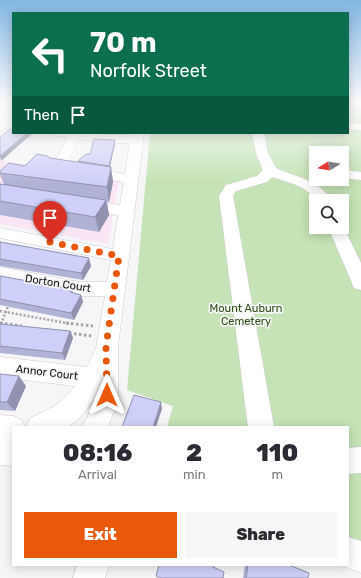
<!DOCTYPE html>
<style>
body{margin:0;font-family:Rubik,sans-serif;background:#f7f7f7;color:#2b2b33;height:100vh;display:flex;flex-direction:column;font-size:15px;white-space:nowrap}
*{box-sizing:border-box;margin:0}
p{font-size:13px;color:#7c7c81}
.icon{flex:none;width:22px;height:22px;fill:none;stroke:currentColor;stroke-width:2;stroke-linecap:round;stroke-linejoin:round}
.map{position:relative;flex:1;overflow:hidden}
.details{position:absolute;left:12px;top:426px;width:337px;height:140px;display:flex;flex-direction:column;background:#fff;border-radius:0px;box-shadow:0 2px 10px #0003}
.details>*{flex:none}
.top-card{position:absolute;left:12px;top:12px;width:337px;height:122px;border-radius:0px;box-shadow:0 2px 10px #0003;background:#0b6e4f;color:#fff;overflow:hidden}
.needle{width:26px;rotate:259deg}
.buttons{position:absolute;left:309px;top:146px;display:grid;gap:8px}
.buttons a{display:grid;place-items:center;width:40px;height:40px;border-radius:0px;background:#fff;box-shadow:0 2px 10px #0003;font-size:20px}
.pin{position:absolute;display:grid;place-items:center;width:34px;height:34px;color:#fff;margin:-41px -17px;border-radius:50% 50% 50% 0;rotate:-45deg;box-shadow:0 0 4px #0007}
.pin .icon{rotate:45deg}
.me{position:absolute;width:44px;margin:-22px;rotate:0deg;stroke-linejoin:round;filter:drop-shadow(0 0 3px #0008)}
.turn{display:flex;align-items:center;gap:14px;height:84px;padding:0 12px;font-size:18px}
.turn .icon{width:52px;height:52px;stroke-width:2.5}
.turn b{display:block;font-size:28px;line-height:34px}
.then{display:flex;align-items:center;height:38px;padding:0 12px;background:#0003;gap:8px;font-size:15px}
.eta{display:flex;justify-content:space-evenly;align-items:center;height:68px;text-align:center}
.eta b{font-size:24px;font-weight:800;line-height:28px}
.button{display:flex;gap:8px;margin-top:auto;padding:8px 12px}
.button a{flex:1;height:46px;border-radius:0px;background:#ea580c;color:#fff;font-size:16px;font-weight:800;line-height:46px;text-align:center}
.button a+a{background:#f7f7f7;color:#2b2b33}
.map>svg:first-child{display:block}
.industrial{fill:#fae5f4}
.green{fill:#c5e3b6;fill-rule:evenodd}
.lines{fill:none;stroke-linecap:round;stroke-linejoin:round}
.minor-casing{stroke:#cccccd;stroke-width:1}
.path-far1{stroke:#a4a4a5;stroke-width:2.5;stroke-dasharray:2 2;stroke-linecap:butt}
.path{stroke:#a4a4a5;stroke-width:3;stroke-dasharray:2.5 2.5;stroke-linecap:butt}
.minor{fill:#fff;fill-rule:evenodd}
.wall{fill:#b1b3d6}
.shaded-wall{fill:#9092ae}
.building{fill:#ced0f9;stroke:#9092ae}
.route{stroke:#ea580c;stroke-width:7;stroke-dasharray:0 12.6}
.labels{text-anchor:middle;stroke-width:3.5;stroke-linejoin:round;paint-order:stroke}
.street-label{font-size:11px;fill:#121212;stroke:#f6f6f8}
.park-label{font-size:11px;fill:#2a4f0f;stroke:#f6f6f8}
</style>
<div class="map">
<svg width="361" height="578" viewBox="0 0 361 578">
<rect width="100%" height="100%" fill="#f6f6f8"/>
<path class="industrial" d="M0,160L119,179L108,244L0,224Z"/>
<path class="green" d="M348,102H361V542L348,537V427H167L173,406L127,390L150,133H348ZM316,153H342V179H316ZM316,201H342V227H316Z"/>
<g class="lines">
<g class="minor-casing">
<g id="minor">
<path d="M0,102L13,103V109L0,108Z"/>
<path d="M13,113V122L4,129L0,130V121Z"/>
<path d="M348,123L361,124V130L348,129Z"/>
<path d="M55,133C81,133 106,135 132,135V133H144L118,347V401L108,427H82L92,408L94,399L81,417L68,427H26L30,418C49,410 63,403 75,386L0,377V357L87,367L96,348L105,296H80L0,281V267L80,282H107L111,260L0,238V228L113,249L118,215L82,210L77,208L74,205L77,202L82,200L120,205L124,182L54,171L52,168L67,137L57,136ZM78,139L110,143H130L125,174L67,165Z"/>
<path d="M252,133H264L268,153L276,168C299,179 316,177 332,201H316C307,185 288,183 272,177L267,182L236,191L233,196L274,427H248L219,196L226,185L257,176L263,170L256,153Z"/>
<path d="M342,170L361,172V180L342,178Z"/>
<path d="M342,224L361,263V290L354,288L352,283L328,227H342Z"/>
<path d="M0,415L13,416L22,420L25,427H13V466L0,465Z"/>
<path d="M361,447V473L348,474V448Z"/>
<path d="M348,537L361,541V573L342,565H348Z"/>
<path d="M77,565H109L105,578H73Z"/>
</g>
</g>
<g class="path-far1">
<path d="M0,311L72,324"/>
<path d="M0,323L4,324"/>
<path d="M1,324L9,304"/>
</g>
<g class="path">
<path d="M0,323L22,326"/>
<path d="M66,323L93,326"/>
<path d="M0,328L2,323"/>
<path d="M69,333L92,336"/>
</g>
<use href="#minor" class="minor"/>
</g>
<g class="wall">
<path d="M115,144L110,167H111L113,182L109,202H107L109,215L99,232L0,215V184H4L0,175V171L25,166L50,158L78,162V161L90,154Z"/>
<path d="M0,242L91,266L83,280L0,266Z"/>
<path d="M0,276L72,289L73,293L81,295L83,302L74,320L0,305Z"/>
<path d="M0,324L70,331L73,338L65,360L0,353Z"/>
<path d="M0,374L26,386L15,411L0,410Z"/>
<path d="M245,565H289L308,578H243Z"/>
</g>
<g class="shaded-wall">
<path d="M27,133H33L1,161L0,156Z"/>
<path d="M115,140V144L109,170V166Z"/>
<path d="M111,167L113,182L109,202L107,187Z"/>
<path d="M106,200L109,215L99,232L95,217Z"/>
<path d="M89,258L91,266L83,280L81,273Z"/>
<path d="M81,295L83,302L74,320L71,313Z"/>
<path d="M70,331L73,338L65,360L62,353Z"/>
<path d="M19,376L26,386L15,411L7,402Z"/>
<path d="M161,402L162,409L156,427H153Z"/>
</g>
<g class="building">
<path d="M13,127V133H27L0,156V137Z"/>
<path d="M94,139L115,140L109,166L78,161L86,154H90Z"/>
<path d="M37,154L47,156L50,158L111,167L107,187L0,173V171L9,163L25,166Z"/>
<path d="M0,184L106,200L95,217L0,201Z"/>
<path d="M0,242L89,258L81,273L0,259Z"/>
<path d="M0,276L72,289L70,292L81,295L71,313L0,299Z"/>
<path d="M0,324L70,331L62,353L0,346Z"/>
<path d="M0,374L19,376L7,402H0Z"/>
<path d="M134,395L161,402L153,427H122Z"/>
<path d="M159,565H213V567L224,572L223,578H161L156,576Z"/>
<path d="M248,565H289L309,573L308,578H246Z"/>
</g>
<linearGradient id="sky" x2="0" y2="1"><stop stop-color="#82b7e3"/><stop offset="0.56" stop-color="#fbfbfc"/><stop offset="1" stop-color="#fbfbfc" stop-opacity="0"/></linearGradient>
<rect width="361" height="183" fill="url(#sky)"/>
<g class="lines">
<path class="route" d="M50,242L119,256L106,346L107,395"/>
</g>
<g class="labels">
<g class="street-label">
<text transform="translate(58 283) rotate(9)" y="4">Dorton Court</text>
<text transform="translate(47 372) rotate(7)" y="4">Annor Court</text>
</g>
<g class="park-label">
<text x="246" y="312">Mount Auburn<tspan x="246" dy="13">Cemetery</tspan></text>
</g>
</g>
</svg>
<div class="buttons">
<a><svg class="needle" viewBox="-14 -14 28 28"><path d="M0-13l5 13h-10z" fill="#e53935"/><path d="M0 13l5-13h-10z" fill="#7c7c81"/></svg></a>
<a><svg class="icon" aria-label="search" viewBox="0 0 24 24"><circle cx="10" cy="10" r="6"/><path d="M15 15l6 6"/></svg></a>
</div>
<div class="pin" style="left:50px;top:242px;background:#d93025"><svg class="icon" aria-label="arrive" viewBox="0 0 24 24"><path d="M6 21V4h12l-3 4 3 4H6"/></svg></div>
<svg class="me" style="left:107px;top:395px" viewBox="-20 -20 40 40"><path d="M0-17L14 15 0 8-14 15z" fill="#ea580c" stroke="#fff" stroke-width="4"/></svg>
<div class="top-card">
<div class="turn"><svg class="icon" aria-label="left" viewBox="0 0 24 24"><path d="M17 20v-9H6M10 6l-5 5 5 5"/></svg><div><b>70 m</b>Norfolk Street</div></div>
<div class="then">Then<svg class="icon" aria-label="arrive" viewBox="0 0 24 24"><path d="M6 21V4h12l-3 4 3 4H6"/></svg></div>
</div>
<section class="details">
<div class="eta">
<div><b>08:16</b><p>Arrival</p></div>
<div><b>2</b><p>min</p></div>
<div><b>110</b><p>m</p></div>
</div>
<div class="button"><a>Exit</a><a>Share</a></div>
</section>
</div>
